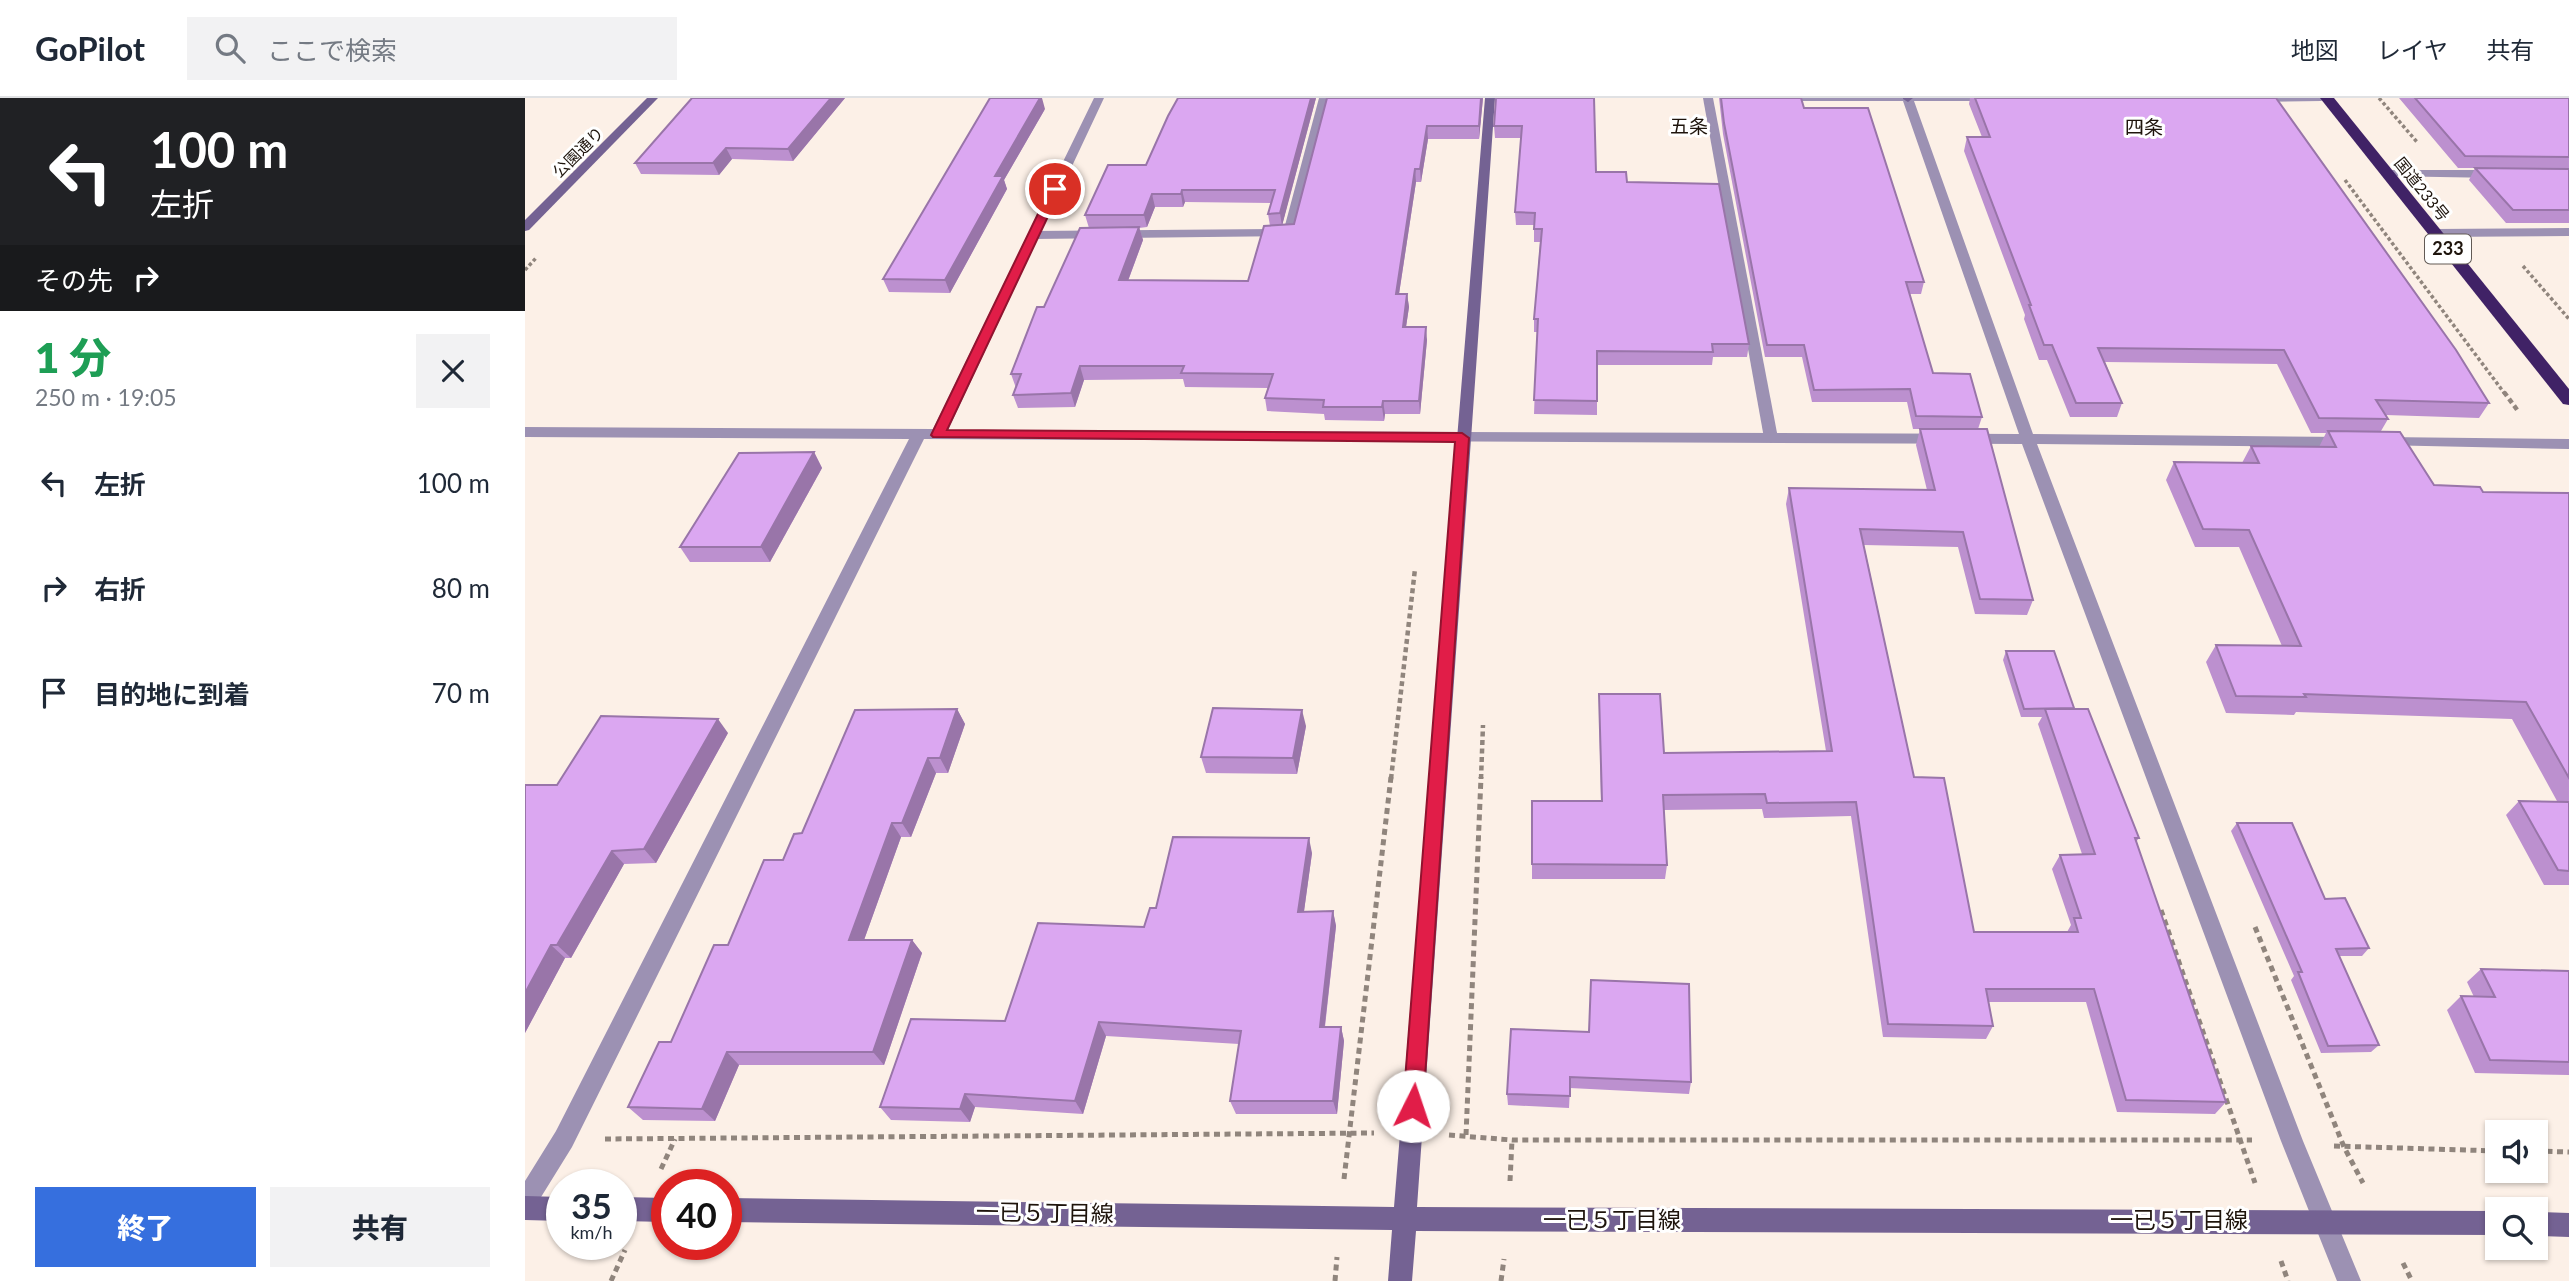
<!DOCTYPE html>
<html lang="ja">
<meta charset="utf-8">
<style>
body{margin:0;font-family:Lato,"Noto Sans JP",sans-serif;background:#f2f2f3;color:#1f2937;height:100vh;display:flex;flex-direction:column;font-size:26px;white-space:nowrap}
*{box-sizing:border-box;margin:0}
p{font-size:23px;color:#747a83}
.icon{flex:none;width:38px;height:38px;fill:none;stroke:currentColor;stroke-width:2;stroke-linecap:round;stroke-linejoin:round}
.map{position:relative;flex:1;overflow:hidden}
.details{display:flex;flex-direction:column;background:#fff;width:525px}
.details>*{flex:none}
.guide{background:#202124;color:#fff;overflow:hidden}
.controls{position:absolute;left:1960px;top:1022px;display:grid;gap:14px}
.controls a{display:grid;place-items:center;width:63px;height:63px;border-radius:0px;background:#fff;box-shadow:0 2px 5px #0004;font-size:35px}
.speed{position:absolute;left:21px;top:1071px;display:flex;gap:14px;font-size:35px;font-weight:700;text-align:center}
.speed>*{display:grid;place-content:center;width:91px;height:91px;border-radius:50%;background:#fff;box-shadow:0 2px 5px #0004;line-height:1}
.speed small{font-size:18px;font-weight:400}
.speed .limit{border:10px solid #d22;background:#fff;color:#111}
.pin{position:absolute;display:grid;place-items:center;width:60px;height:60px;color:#fff;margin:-30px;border:4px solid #fff;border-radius:50%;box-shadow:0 2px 7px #0007}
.me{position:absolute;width:77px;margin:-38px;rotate:4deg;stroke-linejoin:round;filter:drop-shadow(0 0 5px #0008)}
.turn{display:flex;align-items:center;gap:24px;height:147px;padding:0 35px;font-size:32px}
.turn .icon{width:91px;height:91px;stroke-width:2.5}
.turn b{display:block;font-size:49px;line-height:60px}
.then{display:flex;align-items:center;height:66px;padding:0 35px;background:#0003;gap:14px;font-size:26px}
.round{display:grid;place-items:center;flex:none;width:74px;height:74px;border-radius:0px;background:#f2f2f3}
.head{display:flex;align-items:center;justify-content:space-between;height:119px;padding:0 35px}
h1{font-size:42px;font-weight:800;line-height:52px;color:#1e9e55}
.primary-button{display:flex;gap:14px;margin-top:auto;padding:14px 35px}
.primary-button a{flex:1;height:80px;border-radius:0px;background:#366fde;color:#fff;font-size:28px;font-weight:800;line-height:80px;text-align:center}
.primary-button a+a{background:#f2f2f3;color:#1f2937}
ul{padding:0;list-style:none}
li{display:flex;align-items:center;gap:21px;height:105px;padding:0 35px}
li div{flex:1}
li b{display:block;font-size:26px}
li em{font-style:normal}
header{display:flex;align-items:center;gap:42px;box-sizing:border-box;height:98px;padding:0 35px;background:#fff;border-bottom:2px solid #e0e1e3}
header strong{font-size:33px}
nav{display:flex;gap:38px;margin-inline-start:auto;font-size:24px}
.search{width:490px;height:63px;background:#f2f2f3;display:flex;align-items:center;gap:18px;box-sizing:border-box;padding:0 24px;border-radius:0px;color:#747a83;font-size:26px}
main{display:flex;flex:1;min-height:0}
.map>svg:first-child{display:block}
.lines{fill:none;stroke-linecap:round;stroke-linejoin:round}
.path-far2{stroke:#90857d;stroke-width:3.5;stroke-dasharray:3.5 2.5;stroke-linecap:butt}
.path-far1{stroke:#90857d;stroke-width:4.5;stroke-dasharray:5 3.5;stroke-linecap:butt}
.path{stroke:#90857d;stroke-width:5;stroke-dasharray:6 4.5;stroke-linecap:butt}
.lane{fill:#9c91b3;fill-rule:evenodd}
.street{fill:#9c91b3;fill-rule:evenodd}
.secondary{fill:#746293;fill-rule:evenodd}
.highway{fill:#402266;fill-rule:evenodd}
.wall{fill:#bc90cf;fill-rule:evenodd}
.shaded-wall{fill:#9975a9}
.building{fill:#dba7f1;stroke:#9975a9;stroke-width:2}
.route{fill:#e11d48;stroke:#92132f;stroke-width:2}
.labels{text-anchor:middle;stroke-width:6;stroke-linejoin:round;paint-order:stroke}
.far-street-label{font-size:16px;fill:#1e140c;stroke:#fff}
.shield{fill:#fff;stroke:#625a55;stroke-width:2}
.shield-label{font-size:18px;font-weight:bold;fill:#1e140c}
.far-quarter-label{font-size:19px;fill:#1e140c;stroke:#fff}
.near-street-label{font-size:23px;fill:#1e140c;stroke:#fff}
</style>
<header>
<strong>GoPilot</strong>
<div class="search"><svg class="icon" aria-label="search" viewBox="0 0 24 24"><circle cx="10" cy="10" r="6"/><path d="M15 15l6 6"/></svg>ここで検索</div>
<nav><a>地図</a><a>レイヤ</a><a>共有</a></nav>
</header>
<main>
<section class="details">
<div class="guide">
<div class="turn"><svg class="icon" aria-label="left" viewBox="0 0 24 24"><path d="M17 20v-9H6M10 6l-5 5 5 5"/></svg><div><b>100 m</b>左折</div></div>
<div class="then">その先<svg class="icon" aria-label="right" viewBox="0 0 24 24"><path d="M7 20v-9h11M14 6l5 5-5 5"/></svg></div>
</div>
<div class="head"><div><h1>1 分</h1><p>250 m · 19:05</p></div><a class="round"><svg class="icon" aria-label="close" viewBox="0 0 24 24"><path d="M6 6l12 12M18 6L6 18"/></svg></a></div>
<ul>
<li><svg class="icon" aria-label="left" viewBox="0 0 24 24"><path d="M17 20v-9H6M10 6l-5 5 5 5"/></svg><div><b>左折</b></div><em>100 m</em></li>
<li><svg class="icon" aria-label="right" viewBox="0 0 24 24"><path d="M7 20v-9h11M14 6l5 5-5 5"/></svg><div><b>右折</b></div><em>80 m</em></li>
<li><svg class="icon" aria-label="arrive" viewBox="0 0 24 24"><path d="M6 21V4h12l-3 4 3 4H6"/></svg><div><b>目的地に到着</b></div><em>70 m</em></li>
</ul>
<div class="primary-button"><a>終了</a><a>共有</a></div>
</section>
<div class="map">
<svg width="2044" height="1183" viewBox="0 0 2044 1183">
<rect width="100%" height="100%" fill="#fcf0e7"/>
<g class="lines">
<g class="path-far2">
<path d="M1854,0L1892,44"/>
<path d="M1820,82L1980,296"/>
<path d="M1998,168L2044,221"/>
<path d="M0,172L11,160"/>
</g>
<g class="path-far1">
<path d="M1979,294L1993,313"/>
<path d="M866,681L890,471"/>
<path d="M956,681L958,627"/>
</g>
<g class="path">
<path d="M1636,812L1730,1085"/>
<path d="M1730,829L1819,1049L1838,1085"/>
<path d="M924,1037L987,1042H1727"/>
<path d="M941,1037L956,679"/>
<path d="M80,1041L849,1035"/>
<path d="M1809,1048L1972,1053"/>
<path d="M2011,1053L2044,1054"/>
<path d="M136,1071L150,1041"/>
<path d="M819,1081L866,679"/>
<path d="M985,1083L987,1042"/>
<path d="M1756,1163L1763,1183"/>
<path d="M1878,1165L1887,1183"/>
<path d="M86,1183L100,1152"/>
<path d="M810,1183L812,1159"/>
<path d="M976,1183L979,1161"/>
</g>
<g class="lane">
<path d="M794,0H804L768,138L509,141L503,137L509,133L759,131Z"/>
<path d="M1178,0H1188L1253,340L1246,345L1239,340Z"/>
<path d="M1863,72H1971L1977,76L1971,80L1859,78L1857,76Z"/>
<path d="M2044,130V138L1910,139L1904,135L1910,131Z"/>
</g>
<g class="street">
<path d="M569,0H579L423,332L1494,336L1378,3H1243L1238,0H1472L1467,3H1389L1508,336L1820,339L1827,344L1820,349L1512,346L1778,1043L1836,1183H1812L1756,1043L1497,346L399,341L47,1049L8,1112L0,1116V1083L31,1033L384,341L0,339V329L408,331Z"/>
<path d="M1724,0H1801L1796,3L1729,4Z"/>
<path d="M1859,339L2044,341V351L1854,347L1852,344Z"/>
</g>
<g class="secondary">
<path d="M122,0H133L4,132L0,133V122Z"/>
<path d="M960,0H970L892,1109L1972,1113V1137L891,1133L887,1183H863L867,1132L201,1124V1100L869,1109Z"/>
<path d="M1388,0L1383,4L1378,1V0Z"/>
<path d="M0,1098L37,1099V1123L0,1122Z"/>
<path d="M96,1099L142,1100V1124L96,1123Z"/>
<path d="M2011,1114L2044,1115V1139L2011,1138Z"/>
</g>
<path class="highway" d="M1795,0H1809L2044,291V307L2038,306Z"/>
</g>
<g class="wall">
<path d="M167,0H320L268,63L207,61L194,77L116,76L110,65Z"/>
<path d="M653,0H791L757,127L769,126L802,0H958L954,41H903L896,84H891L874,196H882L884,209L881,229L902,242L895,316H860L859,323L800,322L799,316L742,313L740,300L743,290L660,289L658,281L559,282L550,309L493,310L488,297L491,290L486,276L519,209L564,130L560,117L621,67ZM660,104L746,105L743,116L745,128L723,183H603L618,142L614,130L622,129L630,109H658Z"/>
<path d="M1069,0L1071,74L1102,84L1224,246L1222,259H1188L1187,267H1072V317L1009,316L1012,234H1009V221L1015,144H1009V127H991L990,114L996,40H970L969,28Z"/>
<path d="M1194,0H1276L1279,10L1399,184L1396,196H1385L1408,275L1457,319L1453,331H1388L1382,304H1287L1277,259H1240L1198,36Z"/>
<path d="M1445,0H1751L1964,305L1954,320L1861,317L1863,321L1856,333L1909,387L1958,394L2044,395V787H2019L1981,717L1994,703H2032L1987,621L1771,614L1769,617L1701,615L1681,564L1691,547L1757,548L1714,449H1670L1641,382L1649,364L1717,365L1726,348L1794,349L1801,335H1786L1752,266L1580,264L1597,305L1592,319H1545L1522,262H1514L1499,221L1500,217L1439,53L1442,39H1457L1444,6Z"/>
<path d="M1874,0H2044V125H1981L1944,82L1950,70H1933Z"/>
<path d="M520,11L479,82L482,91L425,195L364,194L358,181Z"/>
<path d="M1395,331L1508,502L1502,517L1450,516L1433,449L1339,447L1389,679L1449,834H1542L1546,827L1527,771L1535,757L1557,756L1513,626L1517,619H1496L1478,562L1481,553L1549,610L1614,740L1611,744L1701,1004L1690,1016L1592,1014L1561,904H1463L1468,928L1461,941L1358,939L1326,718L1239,720L1237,711L1139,712L1142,767L1140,781H1007V703H1076L1074,611V596L1139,655L1301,653L1261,406L1264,390L1402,392L1391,347Z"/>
<path d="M289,354L297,370L245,464H165L155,449Z"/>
<path d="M432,611L440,626L423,675H411L386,739H376L339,842H387L397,855L359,967H214L190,1023L118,1022L103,1009L146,944L203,847L258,762L277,735Z"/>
<path d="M781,628L772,676L681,675L676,659Z"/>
<path d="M203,635L131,765L99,766L46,860H40L0,935L32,687Z"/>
<path d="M1712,725L1800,801L1844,850L1837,858H1814L1854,947L1846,954L1796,955L1766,882L1769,878L1706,733Z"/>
<path d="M787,755L779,813H808L811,828L800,929H816L819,943L812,1016H711L705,1003L714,946L581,938L558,1016L450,1009L445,1024L366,1022L355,1009L480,923L619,829L631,810Z"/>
<path d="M1956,871L2044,873V977L1950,975L1922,912L1936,898L1949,899L1942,884Z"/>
<path d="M986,931L1166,984L1164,996L1045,990L1044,1010L983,1007L982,996Z"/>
</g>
<g class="shaded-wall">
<path d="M306,0H320L268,63L263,51Z"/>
<path d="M515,0H517L520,11L479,82L482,91L425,195L420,182L470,78Z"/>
<path d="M786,0H791L757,128L755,115Z"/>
<path d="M956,0H958L954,41V28Z"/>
<path d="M902,28L903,41L896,84L895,71Z"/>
<path d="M201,50L207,61L194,77L188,65Z"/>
<path d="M890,71L891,84L872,209L871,196Z"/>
<path d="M657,92L660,104L658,109L656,96Z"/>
<path d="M627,96L630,109L622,129L619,117Z"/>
<path d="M614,129L618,142L598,196L594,182Z"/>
<path d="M882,196L884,209L879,242L878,229Z"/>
<path d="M901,229L902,242L895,316L894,303Z"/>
<path d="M555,268L559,282L550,309L546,295Z"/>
<path d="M858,303L860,316L859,323L857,309Z"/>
<path d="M289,354L297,370L245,464L236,449Z"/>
<path d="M432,611L440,626L423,675L415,660Z"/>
<path d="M777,612L781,628L772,676L768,660Z"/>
<path d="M193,621L203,635L131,765L119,751Z"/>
<path d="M403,660L411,675L386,739L377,725Z"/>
<path d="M367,725L376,739L334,856L324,842Z"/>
<path d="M784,740L787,755L777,828L773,814Z"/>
<path d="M87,753L99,766L46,860L32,847Z"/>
<path d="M808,813L811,828L798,943L795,929Z"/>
<path d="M387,842L397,855L359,967L348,954Z"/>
<path d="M26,847L40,860L0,935V895Z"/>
<path d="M574,924L581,938L558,1016L550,1003Z"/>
<path d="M816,929L819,943L812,1016L808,1003Z"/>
<path d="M202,954L214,967L190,1023L177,1011Z"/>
<path d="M440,996L450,1009L445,1024L435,1011Z"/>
</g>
<g class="building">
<path d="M167,0H306L263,51L201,50L188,65H110Z"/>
<path d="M465,0H515L470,78H478L420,182L358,181Z"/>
<path d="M653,0H786L755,115L743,116L750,92H657L656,96H627L619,117H560L583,67H621L643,18Z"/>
<path d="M802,0H956L954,28H902L895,71H890L871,196H882L878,229H901L894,303H858L857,309H798L799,302L740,300L748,276L656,275L659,268H555L546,295L488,297L496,276H486L512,209H519L555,130L614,129L594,182L723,183L739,128L769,126Z"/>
<path d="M971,0H1069L1071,74H1101L1102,84L1194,86L1224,246H1187L1188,254L1072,253V303L1009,302L1013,221H1009L1017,131H1009L1010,115L990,114L997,28H969Z"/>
<path d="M1196,0H1276L1279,10H1343L1399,184H1381L1408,275L1445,276L1457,319L1391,318L1385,291L1289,292L1279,247H1242L1199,25Z"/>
<path d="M1450,0H1751L1931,252L1964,305L1851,302L1863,321L1794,320L1759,252L1573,250L1597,305H1551L1527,247H1519L1504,207H1506L1442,39H1465Z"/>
<path d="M1890,0H2044V59L1940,58Z"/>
<path d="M1950,70L2044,71V112H1988Z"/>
<path d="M1395,331H1462L1508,502L1455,501L1438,434L1335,431L1389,679L1419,680L1449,834H1553L1549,820H1556L1535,757L1570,756L1520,611H1563L1614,740H1610L1701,1004L1601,1002L1569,891H1461L1468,928L1363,926L1331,704L1242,705L1240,696L1138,697L1142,767L1007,766V703H1077L1074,596H1135L1139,655L1307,653L1264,390L1410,392Z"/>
<path d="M1803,333L1875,334L1909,387L1955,389L1958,394L2044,395V680L2001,604L1779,596L1781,599L1711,598L1691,547L1776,548L1724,432L1678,431L1649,364L1734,365L1726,348L1811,349Z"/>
<path d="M289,354L236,449H155L214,355Z"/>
<path d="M1481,553H1529L1549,610L1499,611Z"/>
<path d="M688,610L777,612L768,660L676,659Z"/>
<path d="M432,611L415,660H403L377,725H367L324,842H387L348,954H202L177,1011L103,1009L134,944H146L189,847H203L239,762H258L269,736L277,735L330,612Z"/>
<path d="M76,618L193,621L119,751L87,753L32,847H26L0,895V687H32Z"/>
<path d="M1994,703L2044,704V773L2033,772Z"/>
<path d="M1712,725H1767L1800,801L1820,800L1844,850L1811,851L1854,947L1803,948L1773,874H1777Z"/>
<path d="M648,739L784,740L773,814L808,813L795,929H816L808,1003H705L716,933L574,924L550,1003L440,996L435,1011L355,1009L386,921L480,923L513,825L619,829L625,810H631Z"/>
<path d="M1956,871L2044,873V964L1965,962L1936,898L1970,899Z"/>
<path d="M1066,882L1164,886L1166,984L1045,979V998L982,996L986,931L1064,934Z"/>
</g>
<path class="route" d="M530,88L536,91L422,332L937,335L944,340L898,1008L895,1015L888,1018L881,1015L878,1008L930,344L408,339L406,337L525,91Z"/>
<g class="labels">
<g class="far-street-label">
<text transform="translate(53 54) rotate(-45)" y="6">公園通り</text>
<text transform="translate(1897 91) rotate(51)" y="6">国道233号</text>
</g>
<rect class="shield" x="1900" y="136.5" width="46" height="29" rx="5"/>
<g class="shield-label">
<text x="1923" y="157">233</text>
</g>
<g class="far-quarter-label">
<text x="1164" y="35">五条</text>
<text x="1619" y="36">四条</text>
</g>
<g class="near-street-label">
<text transform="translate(520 1115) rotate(1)" y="8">一已５丁目線</text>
<text x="1087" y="1130">一已５丁目線</text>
<text x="1654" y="1130">一已５丁目線</text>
</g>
</g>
</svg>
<div class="controls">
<a><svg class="icon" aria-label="sound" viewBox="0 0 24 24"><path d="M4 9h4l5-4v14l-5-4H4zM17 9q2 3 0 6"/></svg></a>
<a><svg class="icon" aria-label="search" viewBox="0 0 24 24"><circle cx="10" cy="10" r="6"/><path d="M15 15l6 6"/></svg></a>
</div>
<div class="speed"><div>35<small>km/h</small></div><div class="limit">40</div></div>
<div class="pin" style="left:530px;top:91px;background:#d93025"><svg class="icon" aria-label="arrive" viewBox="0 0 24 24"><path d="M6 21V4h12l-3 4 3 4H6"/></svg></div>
<svg class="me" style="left:888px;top:1008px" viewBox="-20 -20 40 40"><circle r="19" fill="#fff"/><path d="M0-13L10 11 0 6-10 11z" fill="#e11d48"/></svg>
</div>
</main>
